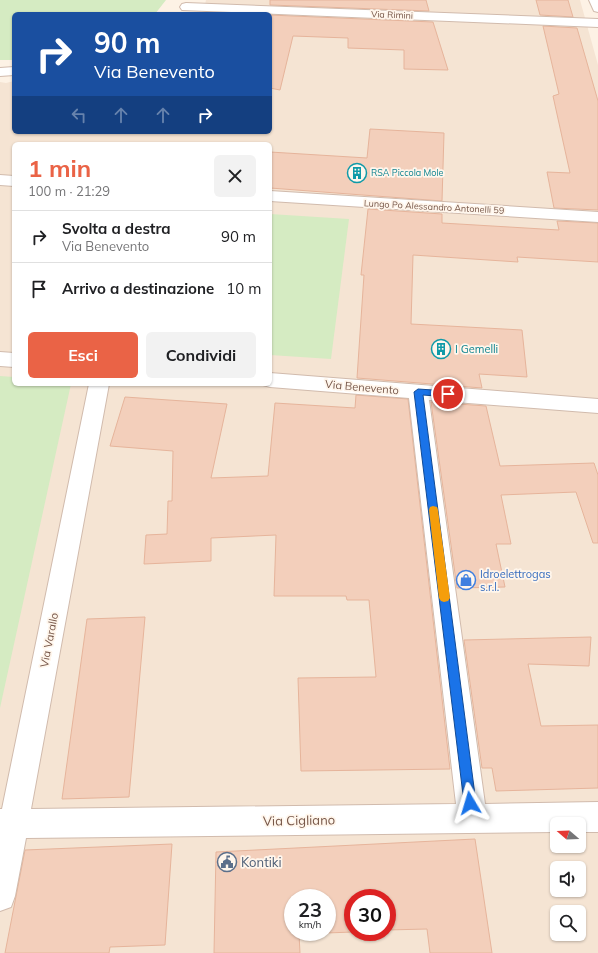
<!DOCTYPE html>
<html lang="it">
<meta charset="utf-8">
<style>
body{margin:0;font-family:Mulish,sans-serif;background:#f2f2f2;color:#202124;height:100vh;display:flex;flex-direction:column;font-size:15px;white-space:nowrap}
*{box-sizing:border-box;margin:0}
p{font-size:13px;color:#757577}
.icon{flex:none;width:22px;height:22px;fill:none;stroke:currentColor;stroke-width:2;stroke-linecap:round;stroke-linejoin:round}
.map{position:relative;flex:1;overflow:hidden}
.side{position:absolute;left:12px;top:142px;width:260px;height:244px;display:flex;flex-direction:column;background:#fff;border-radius:6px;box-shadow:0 1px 3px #0004}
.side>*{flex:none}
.hud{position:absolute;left:12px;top:12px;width:260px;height:122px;border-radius:6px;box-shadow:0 1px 3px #0004;background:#1a4fa0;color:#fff;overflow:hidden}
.needle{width:26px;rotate:289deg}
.tools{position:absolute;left:550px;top:817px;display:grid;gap:8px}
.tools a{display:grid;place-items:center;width:36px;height:36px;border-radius:6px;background:#fff;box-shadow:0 1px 3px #0004;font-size:20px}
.speed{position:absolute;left:284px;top:889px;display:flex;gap:8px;font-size:20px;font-weight:700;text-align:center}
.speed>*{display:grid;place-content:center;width:52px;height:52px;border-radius:50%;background:#fff;box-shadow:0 1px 3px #0004;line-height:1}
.speed small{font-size:10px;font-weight:400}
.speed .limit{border:6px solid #d22;background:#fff;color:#111}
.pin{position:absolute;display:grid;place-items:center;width:34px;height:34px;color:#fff;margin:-17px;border:2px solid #fff;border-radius:50%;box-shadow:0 1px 4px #0007}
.me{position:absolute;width:44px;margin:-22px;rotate:353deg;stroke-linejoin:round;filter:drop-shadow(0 0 3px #0008)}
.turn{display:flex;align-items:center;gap:14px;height:84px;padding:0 16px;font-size:18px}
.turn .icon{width:52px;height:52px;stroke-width:2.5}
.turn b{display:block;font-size:28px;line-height:34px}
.lanes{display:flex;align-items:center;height:38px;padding:0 16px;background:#0003;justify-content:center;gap:20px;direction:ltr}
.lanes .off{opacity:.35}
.round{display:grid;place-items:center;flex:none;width:42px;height:42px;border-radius:6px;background:#f2f2f2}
.overview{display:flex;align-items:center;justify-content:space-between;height:68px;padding:0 16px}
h1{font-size:24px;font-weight:700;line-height:30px;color:#ea6346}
.primary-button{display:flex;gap:8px;margin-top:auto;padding:8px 16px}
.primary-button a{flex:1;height:46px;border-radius:6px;background:#ea6346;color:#fff;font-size:16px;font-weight:700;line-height:46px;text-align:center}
.primary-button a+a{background:#f2f2f2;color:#202124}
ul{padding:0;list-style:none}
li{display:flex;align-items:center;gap:12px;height:52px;padding:0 16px;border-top:1px solid #e0e0e0}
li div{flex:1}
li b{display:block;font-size:15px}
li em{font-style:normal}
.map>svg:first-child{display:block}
.residential{fill:#f5e4d3;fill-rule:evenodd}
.green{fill:#d5ebc2}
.building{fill:#f3cfbb;stroke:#e6b49b;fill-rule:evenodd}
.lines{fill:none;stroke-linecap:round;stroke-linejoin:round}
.minor-casing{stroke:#d1bbad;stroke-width:2}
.minor{fill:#fff;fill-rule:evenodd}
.route{fill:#1a73e8;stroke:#114b97}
.slow{fill:#f59e0b}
.labels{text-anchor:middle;stroke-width:3.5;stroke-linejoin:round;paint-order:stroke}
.far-street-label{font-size:9px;fill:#775749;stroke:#fff6ec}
.far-culture-label{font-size:9px;fill:#0d838f;stroke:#fff6ec;text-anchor:start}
.culture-label{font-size:11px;fill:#0d838f;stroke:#fff6ec;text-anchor:start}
.street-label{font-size:11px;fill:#775749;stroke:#fff6ec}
.shop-label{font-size:11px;fill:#366cbe;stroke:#fff6ec;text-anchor:start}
.near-street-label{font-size:13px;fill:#775749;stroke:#fff6ec}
.near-service-label{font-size:13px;fill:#4e5e75;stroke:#fff6ec;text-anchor:start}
</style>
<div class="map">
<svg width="598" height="953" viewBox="0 0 598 953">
<rect width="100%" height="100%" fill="#fdf2e5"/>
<path class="residential" d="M206,0H580L598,65V953H0V82L6,83L14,81V132H270V14H203ZM14,144H270V384H14ZM557,824H579V846H557ZM557,868H579V890H557ZM293,898H327V932H293ZM353,898H387V932H353ZM557,912H579V934H557Z"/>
<g class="green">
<path d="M0,0H166L155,14H14V60H0Z"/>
<path d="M270,214L349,219L331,359L270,355Z"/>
<path d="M0,376L14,377V384H71L0,708Z"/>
</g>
<g class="building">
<path d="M270,0H426L429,11L270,5Z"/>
<path d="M536,0H568L573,17L540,15Z"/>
<path d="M270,15L433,22L448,70L404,69V50L348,48V38L293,36L280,90L270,88Z"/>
<path d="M543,26L577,28L598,101V210L554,208L547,172L570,173L553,96L559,94Z"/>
<path d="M370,129L444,133L442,201L270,188V152L367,158Z"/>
<path d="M368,209L442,214V223L559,230L557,221L598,223V262L517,257L518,262L413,255L411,324L522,330L527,377L479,374L482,388L357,378L364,275H361Z"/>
<path d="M356,395L408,399L450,769L301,771L298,678L376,677L369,600H347L346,596H274L276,535L211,538V561L144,564L146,535L167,534L168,501H172L173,451L110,446L125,397L227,404L211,478L268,476L275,403L355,408Z"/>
<path d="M431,402L486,406L500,466L594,463L598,475V543H593L576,492L501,495L511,544H496L505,587L457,588Z"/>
<path d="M145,617L129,797L62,799L87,619Z"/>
<path d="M591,637L589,666L528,664L541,726L598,725V788L496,791L492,768H482L464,640Z"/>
<path d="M475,839L492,953H430L427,929L387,930V898H353V932L299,934L300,953H214L216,852ZM293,898H327V932H293Z"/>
<path d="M172,844L165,945L110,947L109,953H5L25,850Z"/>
</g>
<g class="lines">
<g class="minor-casing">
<g id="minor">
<path d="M589,0H598V12L594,11Z"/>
<path d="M186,3L598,19V27L182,10L180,7L182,4Z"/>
<path d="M14,67V75L0,76V68Z"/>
<path d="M0,175L14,176V186L0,185Z"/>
<path d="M270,191L598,212V222L270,201Z"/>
<path d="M0,352L14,353V367L0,366Z"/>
<path d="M270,373L598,399V413L429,400L485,804L598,802V832H579V824H557V832L26,838L15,896L11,907L0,911V809H2L89,384H109L31,809L456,804L409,398L270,387L263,385L270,384Z"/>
</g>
</g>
<use href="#minor" class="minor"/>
</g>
<path class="route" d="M418,389L448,391L453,394L448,397L423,395L476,803L475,807L470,809L466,807L464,803L414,392Z"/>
<path class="slow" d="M433,506L437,507L438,510L450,598L448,601L444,602L441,601L439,598L429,510L430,507Z"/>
<defs>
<g id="building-ring" transform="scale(1)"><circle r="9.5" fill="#fff6ec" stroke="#0f9aa8" stroke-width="1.5"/><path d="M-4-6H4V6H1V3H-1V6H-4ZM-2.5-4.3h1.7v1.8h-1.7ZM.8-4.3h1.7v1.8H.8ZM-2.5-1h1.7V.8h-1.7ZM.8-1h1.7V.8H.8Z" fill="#0f9aa8"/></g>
<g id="shop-ring" transform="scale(1)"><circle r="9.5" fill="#fff6ec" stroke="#3f7fe0" stroke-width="1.5"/><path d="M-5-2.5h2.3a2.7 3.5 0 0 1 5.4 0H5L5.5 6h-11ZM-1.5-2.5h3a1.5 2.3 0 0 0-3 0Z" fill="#3f7fe0"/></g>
<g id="civic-ring" transform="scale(1)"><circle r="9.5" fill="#fff6ec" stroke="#5c6f8a" stroke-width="1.5"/><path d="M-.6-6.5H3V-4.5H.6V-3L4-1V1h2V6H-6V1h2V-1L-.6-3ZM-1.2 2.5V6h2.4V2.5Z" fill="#5c6f8a"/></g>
</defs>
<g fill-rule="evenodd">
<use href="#building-ring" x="357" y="173"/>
<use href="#building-ring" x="441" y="349"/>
<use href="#shop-ring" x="466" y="580"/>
<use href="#civic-ring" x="227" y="862"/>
</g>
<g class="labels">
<g class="far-street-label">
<text transform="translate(392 15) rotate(2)" y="3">Via Rimini</text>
<text transform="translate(434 207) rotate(3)" y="3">Lungo Po Alessandro Antonelli 59</text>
</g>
<g class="far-culture-label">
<text x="371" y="176">RSA Piccola Mole</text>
</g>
<g class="culture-label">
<text x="455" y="353">I Gemelli</text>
</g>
<g class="street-label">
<text transform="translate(362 387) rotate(5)" y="4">Via Benevento</text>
<text transform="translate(49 640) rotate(-79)" y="4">Via Varallo</text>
</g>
<g class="shop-label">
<text x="480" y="578">Idroelettrogas<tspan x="480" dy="13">s.r.l.</tspan></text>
</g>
<g class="near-street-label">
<text transform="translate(299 820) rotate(-1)" y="5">Via Cigliano</text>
</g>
<g class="near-service-label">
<text x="241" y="867">Kontiki</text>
</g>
</g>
</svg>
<div class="tools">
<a><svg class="needle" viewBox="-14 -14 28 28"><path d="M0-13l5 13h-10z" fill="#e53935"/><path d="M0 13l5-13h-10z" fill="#757577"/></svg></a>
<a><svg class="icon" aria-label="sound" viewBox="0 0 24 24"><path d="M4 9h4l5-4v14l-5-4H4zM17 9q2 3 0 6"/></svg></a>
<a><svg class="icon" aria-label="search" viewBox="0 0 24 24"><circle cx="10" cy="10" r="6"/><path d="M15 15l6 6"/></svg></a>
</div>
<div class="speed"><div>23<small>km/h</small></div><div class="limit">30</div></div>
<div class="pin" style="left:448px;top:394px;background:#d93025"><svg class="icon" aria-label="arrive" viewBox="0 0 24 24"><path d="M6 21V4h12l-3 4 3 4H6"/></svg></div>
<svg class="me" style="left:470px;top:803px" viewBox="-20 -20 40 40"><path d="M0-17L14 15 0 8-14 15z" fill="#1a73e8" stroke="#fff" stroke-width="4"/></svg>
<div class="hud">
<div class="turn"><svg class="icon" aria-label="right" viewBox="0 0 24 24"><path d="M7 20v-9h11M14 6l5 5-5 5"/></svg><div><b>90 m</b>Via Benevento</div></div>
<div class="lanes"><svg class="icon off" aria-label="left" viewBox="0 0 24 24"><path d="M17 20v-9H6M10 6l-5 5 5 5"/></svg><svg class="icon off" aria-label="ahead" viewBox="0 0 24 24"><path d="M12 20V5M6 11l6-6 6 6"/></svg><svg class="icon off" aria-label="ahead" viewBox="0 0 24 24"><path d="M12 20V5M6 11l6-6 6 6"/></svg><svg class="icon" aria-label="right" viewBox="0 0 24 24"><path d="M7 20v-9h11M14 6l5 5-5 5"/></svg></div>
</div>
<section class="side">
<div class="overview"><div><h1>1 min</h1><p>100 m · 21:29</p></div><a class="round"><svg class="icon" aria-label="close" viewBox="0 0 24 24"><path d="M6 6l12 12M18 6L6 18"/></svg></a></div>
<ul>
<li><svg class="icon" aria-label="right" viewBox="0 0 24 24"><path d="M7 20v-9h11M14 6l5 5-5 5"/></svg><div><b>Svolta a destra</b><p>Via Benevento</p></div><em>90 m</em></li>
<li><svg class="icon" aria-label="arrive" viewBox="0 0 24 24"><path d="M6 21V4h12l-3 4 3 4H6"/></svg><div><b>Arrivo a destinazione</b></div><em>10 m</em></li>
</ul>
<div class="primary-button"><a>Esci</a><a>Condividi</a></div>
</section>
</div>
